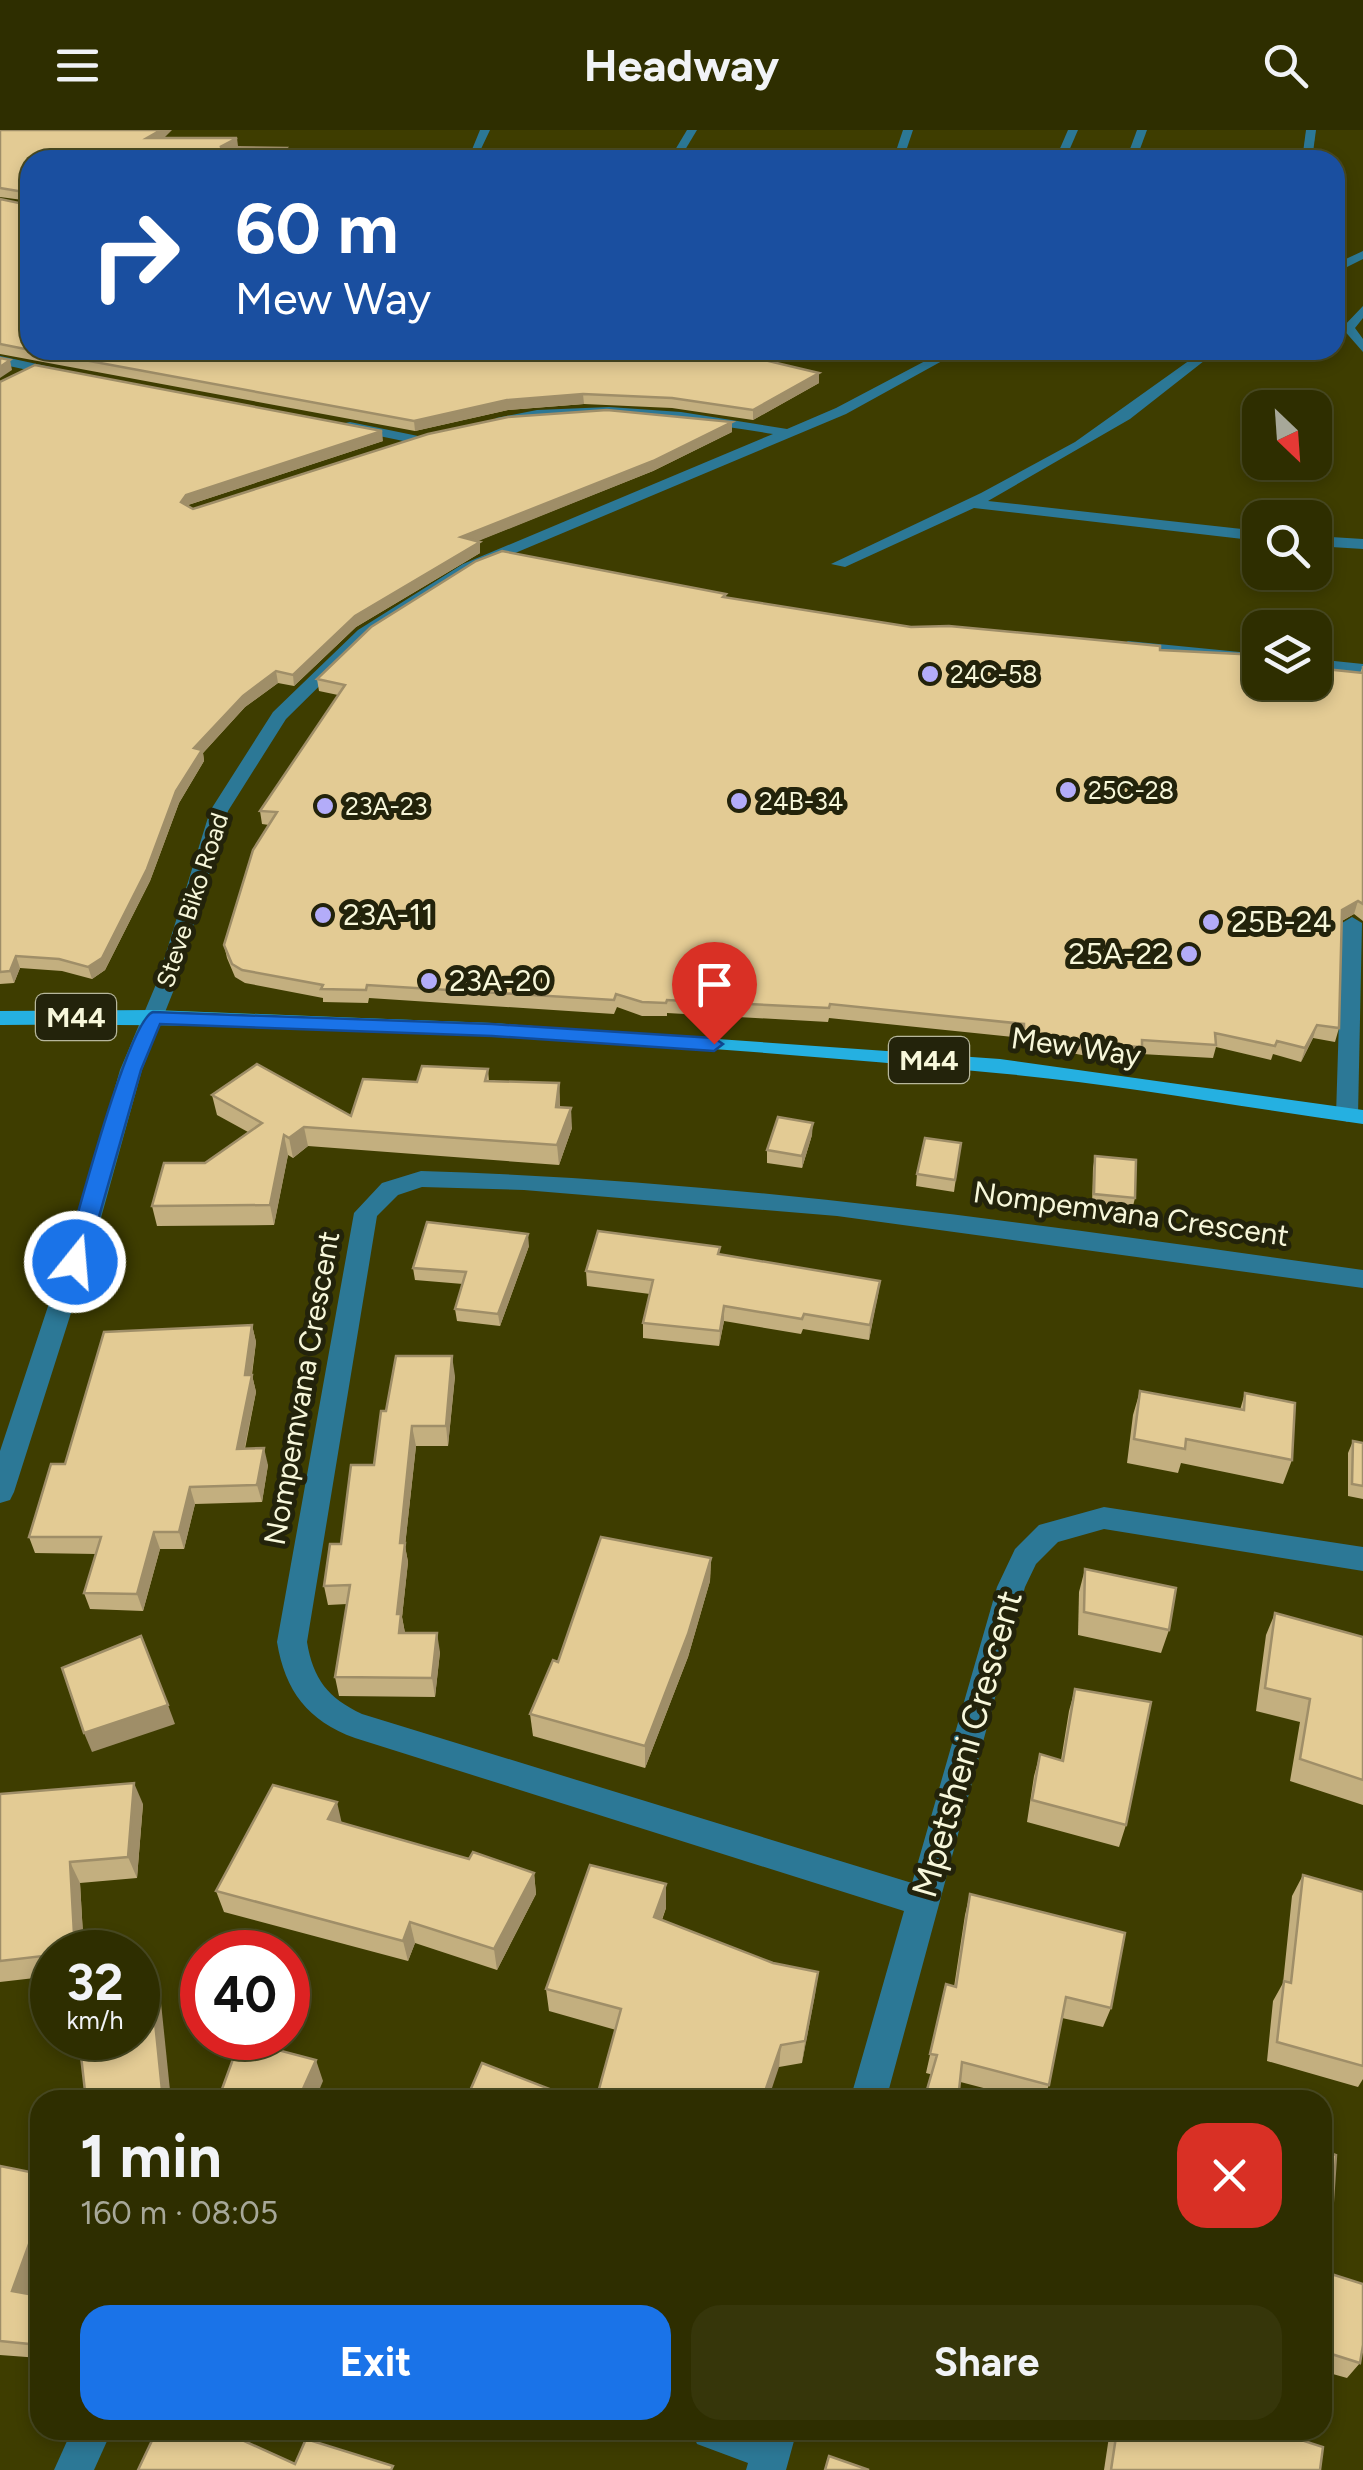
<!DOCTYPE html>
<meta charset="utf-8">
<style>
body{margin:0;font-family:Figtree,sans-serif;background:#36360a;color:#f1f3f6;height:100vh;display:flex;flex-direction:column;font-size:38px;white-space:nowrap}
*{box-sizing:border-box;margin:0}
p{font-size:32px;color:#a7a899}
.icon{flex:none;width:55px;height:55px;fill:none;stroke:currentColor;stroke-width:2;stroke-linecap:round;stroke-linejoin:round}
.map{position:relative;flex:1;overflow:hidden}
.panel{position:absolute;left:30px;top:1960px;width:1302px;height:350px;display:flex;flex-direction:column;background:#2e2e00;border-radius:30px;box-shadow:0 5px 15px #0003,0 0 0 2px #494a22}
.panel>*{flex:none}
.top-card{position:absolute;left:20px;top:20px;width:1325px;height:210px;border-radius:30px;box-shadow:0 5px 15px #0003,0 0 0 2px #494a22;background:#1a4fa0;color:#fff;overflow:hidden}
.needle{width:65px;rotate:155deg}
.controls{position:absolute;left:1242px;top:260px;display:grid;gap:20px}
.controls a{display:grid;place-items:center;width:90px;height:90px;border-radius:20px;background:#2e2e00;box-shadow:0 5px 15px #0003,0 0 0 2px #494a22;font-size:50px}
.speed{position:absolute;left:30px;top:1800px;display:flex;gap:20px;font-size:50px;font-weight:700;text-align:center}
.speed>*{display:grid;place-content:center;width:130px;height:130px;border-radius:50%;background:#2e2e00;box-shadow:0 5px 15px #0003,0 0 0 2px #494a22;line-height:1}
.speed small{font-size:25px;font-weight:400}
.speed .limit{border:15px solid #d22;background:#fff;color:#111}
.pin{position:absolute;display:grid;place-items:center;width:85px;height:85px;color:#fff;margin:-102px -42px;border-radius:50% 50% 50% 0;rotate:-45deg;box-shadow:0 0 10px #0007}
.pin .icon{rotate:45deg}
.me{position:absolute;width:110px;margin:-55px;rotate:17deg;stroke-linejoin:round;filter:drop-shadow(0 0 8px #0008)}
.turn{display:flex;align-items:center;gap:35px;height:210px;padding:0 50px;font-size:45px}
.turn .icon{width:130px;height:130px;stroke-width:2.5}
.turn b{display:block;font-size:70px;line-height:85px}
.round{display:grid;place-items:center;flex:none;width:105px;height:105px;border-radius:30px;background:#36360a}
.headline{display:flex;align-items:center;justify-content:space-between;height:170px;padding:0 50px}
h1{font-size:60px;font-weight:700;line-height:75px}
.cta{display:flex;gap:20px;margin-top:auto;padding:20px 50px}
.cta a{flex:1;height:115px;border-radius:30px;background:#1a73e8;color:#fff;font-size:40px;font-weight:700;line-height:115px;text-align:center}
.cta a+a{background:#36360a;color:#f1f3f6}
header{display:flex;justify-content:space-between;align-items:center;height:130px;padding:0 50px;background:#2e2e00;font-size:45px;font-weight:700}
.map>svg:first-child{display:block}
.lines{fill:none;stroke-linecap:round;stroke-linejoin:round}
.minor{fill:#2c7896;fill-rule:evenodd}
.major{fill:#25b0e1;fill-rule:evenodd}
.wall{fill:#c3af7f}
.shaded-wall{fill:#9f8e68}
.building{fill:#e3cb94;stroke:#9f8e68;stroke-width:2.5}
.route{fill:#1a73e8;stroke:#114b97;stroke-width:2.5}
.poi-dot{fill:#b3acf9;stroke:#23230b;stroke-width:4}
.labels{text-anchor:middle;stroke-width:10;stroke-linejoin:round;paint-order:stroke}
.far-poi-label{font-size:25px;fill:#f7f7da;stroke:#23230b;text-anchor:start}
.far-street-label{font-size:25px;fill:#f7f7da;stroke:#23230b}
.shield{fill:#23230b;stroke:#b7b79c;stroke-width:2.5}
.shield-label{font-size:28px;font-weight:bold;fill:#f7f7da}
.poi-label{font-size:30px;fill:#f7f7da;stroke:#23230b;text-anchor:start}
.street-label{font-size:30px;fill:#f7f7da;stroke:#23230b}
.near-street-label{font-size:35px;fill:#f7f7da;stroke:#23230b}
</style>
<header><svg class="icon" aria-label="menu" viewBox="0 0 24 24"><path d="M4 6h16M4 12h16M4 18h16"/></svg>Headway<svg class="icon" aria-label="search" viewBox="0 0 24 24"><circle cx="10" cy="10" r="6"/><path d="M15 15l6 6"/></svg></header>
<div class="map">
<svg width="1363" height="2340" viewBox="0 0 1363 2340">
<rect width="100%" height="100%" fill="#3e3d00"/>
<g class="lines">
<g class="minor">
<path d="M480,0H490L481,19L521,30L486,29L471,22Z"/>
<path d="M687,0H697L679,30H669Z"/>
<path d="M903,0H913L903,30H893Z"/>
<path d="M1068,0H1078L1065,30H1055Z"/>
<path d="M1137,0H1147L1136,30H1126Z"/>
<path d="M1306,0H1316L1312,30H1302Z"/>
<path d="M1363,121V129L1335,143V134Z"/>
<path d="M1363,176V188L1355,198L1363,209V222L1342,198Z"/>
<path d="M946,220H962L846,284L475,440L370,506L286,589L228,681L177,852L142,940L99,1095L14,1362L10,1370L0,1373V1321L75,1095L120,940L157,852L210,681L273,582L358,500L463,434L773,304C681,289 593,278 501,295L494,291L496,288L537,280L609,277L681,282L787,299L836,278Z"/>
<path d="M1204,220H1218L1130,289L988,371L1260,401V411L974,378L845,437L831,434L981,363L1075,312Z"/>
<path d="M0,226L69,241L71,244L64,248L0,234Z"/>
<path d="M350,292L418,306L425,310L418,314L345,299V293Z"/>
<path d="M1315,406L1363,409V419L1315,416Z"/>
<path d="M1128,511L1260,524V534L1122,520L1120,516Z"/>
<path d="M1315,529L1363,534V544L1315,539Z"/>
<path d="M1352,787L1362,793L1358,985L1347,992L1336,985L1342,793Z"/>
<path d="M421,1041C737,1050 1050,1096 1363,1140V1158L837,1086L524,1060L422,1057L398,1065L377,1086L307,1512C313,1549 328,1568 362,1584L912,1753L997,1457L1015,1419L1039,1395L1104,1377L1363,1417V1441L1104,1399L1058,1412L1036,1434L1025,1457L886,1970H850L904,1781L355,1608C308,1591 285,1561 277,1512L354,1083L382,1053Z"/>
<path d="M72,2300H112L94,2340H54Z"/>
<path d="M691,2300H797L786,2340H746L748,2333L697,2314Z"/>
</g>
<path class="major" d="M153,880L492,893L1000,929L1363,980V994C1241,977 1119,954 996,943C666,911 332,892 0,895V881Z"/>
</g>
<g class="wall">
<path d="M0,0L163,8L238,16L236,18L287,26L284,29L30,30V71L0,67Z"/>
<path d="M0,69L772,222L761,229L819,253L753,290L672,278L584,274L508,280L415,301L0,224Z"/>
<path d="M0,252L383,311L188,375L193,379L732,302L653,341L477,411L480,423L356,497L294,556L278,553L245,577L203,623L204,631L179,673L150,751L105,840L92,849L62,841L20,838L14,853L0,854Z"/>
<path d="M726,464V468L911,497L1160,520L1260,552L1360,543L1363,536V791L1354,784L1342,791L1339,898L1335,912L1313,908L1301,932L1273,924L1271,930L1216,917L1213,928L1141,924L1139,931L1120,929V932L1022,914V908L829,888L828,892L667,883V886H642L617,877L614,884L369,868L368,873L323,872V868L245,853L235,847L227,828L224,815L269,695L262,694L260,681L338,565L319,561L317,549Z"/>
<path d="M488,939L489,951L559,953L560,977L572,998L559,1035L308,1016L293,1028L288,1025L274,1095L157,1096L152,1076L205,1033L248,1002L217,985L212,965L351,986L417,952Z"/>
<path d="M812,1005L802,1038L767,1033V1020Z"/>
<path d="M961,1013L954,1062L916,1056L917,1044Z"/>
<path d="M1095,1026L1135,1068L1132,1080L1092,1076L1093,1038Z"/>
<path d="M529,1116L500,1196L457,1191L455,1179L463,1154L415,1150L413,1138Z"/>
<path d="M720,1124L880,1151L869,1210L803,1199L801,1204L724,1191L719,1216L643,1208V1193L650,1164L587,1156L586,1141Z"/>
<path d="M252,1195L256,1212L252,1245L256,1262L245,1319L268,1335L262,1372L195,1374L184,1419H160L143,1481L90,1479L84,1463L96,1424L35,1423L29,1407L65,1334Z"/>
<path d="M455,1246L448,1316H416L405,1416L408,1432L402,1487L405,1503L440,1522L435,1567L339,1566L335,1547L347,1474L328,1475L324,1456L374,1335L386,1281Z"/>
<path d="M1140,1261L1240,1280L1245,1263L1292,1330L1283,1354L1181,1333L1178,1343L1127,1333L1133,1285Z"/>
<path d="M1353,1311L1363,1313V1369L1348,1366V1323Z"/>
<path d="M711,1428L710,1451L688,1527L645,1638L533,1606L530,1584Z"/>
<path d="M1085,1439L1169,1500L1161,1523L1078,1505L1079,1462Z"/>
<path d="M1275,1483L1363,1507V1675L1290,1651L1300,1592L1256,1581L1266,1505Z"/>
<path d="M1075,1559L1126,1695L1119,1717L1027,1692L1034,1646L1040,1624L1061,1630L1069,1581Z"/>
<path d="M0,1664L143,1674L137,1748L80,1753L84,1822H52V1846L0,1852Z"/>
<path d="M342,1693L469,1729L534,1743L536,1764L497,1840L415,1813L408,1831L224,1782L216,1761Z"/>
<path d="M1303,1745L1363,1762V1949L1358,1957L1267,1931L1273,1871L1283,1853L1292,1766Z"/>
<path d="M666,1754V1778L662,1790L773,1833L818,1842L802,1933L779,1937L616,1900L549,1881L546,1859Z"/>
<path d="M970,1764L1111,1878L1103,1897L1062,1888L1049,1955L1043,1970H1029L926,1943L946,1854L954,1857L965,1785Z"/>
<path d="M1322,2020L1328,2143L1360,2233L1347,2248L1322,2241Z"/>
<path d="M0,2036L28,2164L40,2166V2228L0,2225Z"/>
<path d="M1110,2300H1270L1320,2340H1104Z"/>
</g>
<g class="shaded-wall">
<path d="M161,0H172L164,8H147Z"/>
<path d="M237,8L238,16L222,26L220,17Z"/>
<path d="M286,18L287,26L282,30L274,29Z"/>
<path d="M761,220H772V222L751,237V227Z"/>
<path d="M10,230L12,240L0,248V237Z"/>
<path d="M819,243V253L753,290V280Z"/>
<path d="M583,264L584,274L508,280L415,301L414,291L507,270Z"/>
<path d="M732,292V302L653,341L461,418V407Z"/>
<path d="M382,301L383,311L188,375L181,372L186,365Z"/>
<path d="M480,412V423L356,497L294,556L293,545L355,486Z"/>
<path d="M276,541L278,553L245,577L203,623L204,631L179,673L150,751L105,840L92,849L88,837L176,661L194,618L243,566Z"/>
<path d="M1358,771L1354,784L1338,793L1342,780Z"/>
<path d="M16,826L20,838L14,853L10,841Z"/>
<path d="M1317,895L1313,908L1301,932L1305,918Z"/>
<path d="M559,953L560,973L557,997L556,977Z"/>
<path d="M571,978L572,998L559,1035L557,1015Z"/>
<path d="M813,993L812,1005L802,1038V1026Z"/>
<path d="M304,997L308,1016L293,1028L289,1008Z"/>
<path d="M284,1005L288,1025L274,1095L270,1075Z"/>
<path d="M528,1104L529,1116L500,1196L498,1184Z"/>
<path d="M880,1151L878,1166L869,1210L870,1195Z"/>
<path d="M724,1176V1191L719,1216L720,1201Z"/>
<path d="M252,1195L256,1212L251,1249L252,1245L256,1262L241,1335L237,1319Z"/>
<path d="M452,1226L455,1246L448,1316L446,1296Z"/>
<path d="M412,1296L416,1316L405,1416L408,1432L402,1487L405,1503L403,1521L397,1484L400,1413Z"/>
<path d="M264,1318L268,1335L262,1372L257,1355Z"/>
<path d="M190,1357L195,1374L184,1419L179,1402Z"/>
<path d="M154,1402L160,1419L143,1481L137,1464Z"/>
<path d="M711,1428L710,1451L688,1527L645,1638V1616Z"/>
<path d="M437,1503L440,1522L435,1567L432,1548Z"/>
<path d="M168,1575L175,1594L92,1622L84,1603Z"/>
<path d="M134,1653L143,1674L137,1748L128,1727Z"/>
<path d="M337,1672L342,1694L328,1689Z"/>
<path d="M70,1732L80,1753L84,1822H75Z"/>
<path d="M534,1743L536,1764L497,1840L494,1819Z"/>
<path d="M666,1754V1778L654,1810V1787Z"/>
<path d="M410,1792L415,1813L408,1831L403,1811Z"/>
<path d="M818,1842L815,1865L802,1933L805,1911Z"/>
<path d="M150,1843L160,1863L171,1970H163Z"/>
<path d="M781,1915L779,1937L768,1970H762Z"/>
<path d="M316,1930L323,1951L315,1970H298Z"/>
<path d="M40,2084V2131L24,2176L12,2161Z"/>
</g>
<g class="building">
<path d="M0,0H161L147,8H237L220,17L286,18L274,29L332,30H30V63L0,58Z"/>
<path d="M0,69L28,75L30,73V220L0,214Z"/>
<path d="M30,220H761L751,227L819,243L753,280L672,268L583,264L507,270L414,291Z"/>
<path d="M0,228L10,230L0,237Z"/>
<path d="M35,235L382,301L186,365L181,372L193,379L428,304L508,287L607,280L732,292L653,331L461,407L480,412L355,486L293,545L276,541L243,566L194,618L202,620L176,661L147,739L102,828L88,837L59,829L16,826L10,841L0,842V252Z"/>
<path d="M502,421L726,464L723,467L911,497L949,496L1160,516V520L1260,525V552H1315V538L1363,543V536V774L1358,771L1342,780L1339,898L1317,895L1305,918L1277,911L1275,916L1215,903L1216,915L1142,910V917L1122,916L1123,919L1024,901V894L830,874L829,878L667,870L666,873L642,872L616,864L614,870L367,855L366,860L321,859L323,855L242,840L232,834L224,815L253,720L277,682L260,681L345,555L317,549L371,497L476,431Z"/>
<path d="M257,934L351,986L363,949L417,952L422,936L488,939L485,951L559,953L556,977L571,978L557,1015L304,997L289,1008L284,1005L270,1075L152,1076L164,1033H205L262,993L212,965Z"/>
<path d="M778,987L813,993L802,1026L767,1020Z"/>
<path d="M925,1008L961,1013L955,1050L917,1044Z"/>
<path d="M1095,1026L1136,1030L1135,1068L1094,1064Z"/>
<path d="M427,1092L528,1104L498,1184L455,1179L466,1142L413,1138Z"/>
<path d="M598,1101L720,1117L718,1124L880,1151L870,1195L804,1184L802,1189L724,1176L720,1201L643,1193L653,1150L586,1141Z"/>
<path d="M252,1195L245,1245H252L237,1319L264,1318L257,1355L190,1357L179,1402H154L137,1464L84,1463L101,1407H29L51,1334H65L104,1202Z"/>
<path d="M396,1226H452L446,1296H412L400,1413H405L397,1484H401L399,1503H437L432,1548L335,1547L350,1455L324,1456L330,1414H341L351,1335H374L381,1281H386Z"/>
<path d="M1140,1261L1244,1280L1245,1263L1295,1273L1292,1330L1186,1309L1185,1319L1134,1309Z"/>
<path d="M1353,1311L1363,1313V1356L1352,1354Z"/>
<path d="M601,1407L711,1428L688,1504L645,1616L530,1584L553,1530L558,1532Z"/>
<path d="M1085,1439L1176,1458L1169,1500L1084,1482Z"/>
<path d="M1275,1483L1363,1507V1650L1300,1629L1310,1569L1265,1558Z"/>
<path d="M141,1506L168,1575L84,1603L62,1538Z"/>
<path d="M1075,1559L1151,1572L1126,1695L1032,1670L1040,1624L1063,1631Z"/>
<path d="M134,1653L128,1727L70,1732L75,1822H52V1825L0,1831V1664Z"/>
<path d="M273,1655L337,1672L328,1689L469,1729L473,1722L534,1743L494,1819L410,1792L403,1811L216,1761Z"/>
<path d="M590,1735L666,1754L654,1787L773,1833L818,1842L805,1911L781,1915L762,1970H596L621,1879L546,1859Z"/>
<path d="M1303,1745L1363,1762V1936L1277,1912L1284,1851L1291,1853Z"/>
<path d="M970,1764L1125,1803L1111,1878L1066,1867L1049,1955L962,1932L958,1970H924L937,1925L930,1924L946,1854L956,1857Z"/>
<path d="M150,1843L163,1970H86L79,1908H138V1847Z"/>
<path d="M240,1910L316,1930L298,1970H218Z"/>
<path d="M482,1933L578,1970H466Z"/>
<path d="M1322,2020L1336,2025L1328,2143L1363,2154V2215L1360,2233L1322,2221Z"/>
<path d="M0,2036L40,2044V2084L12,2161L40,2166V2215L0,2211Z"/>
<path d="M157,2300H220L295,2334L306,2309L393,2336L391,2340H138Z"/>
<path d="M1117,2300H1270L1323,2317L1320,2340H1111Z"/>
<path d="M829,2326L869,2340H825Z"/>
</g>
<path class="route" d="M153,882L492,894L714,908L723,914L714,921L492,906L160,894L141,940L86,1132L75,1140L67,1138L64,1132C75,1096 128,890 153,882Z"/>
<g class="poi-dot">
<circle cx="930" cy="544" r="10"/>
<circle cx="1068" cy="660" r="10"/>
<circle cx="739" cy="671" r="10"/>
<circle cx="325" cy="676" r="10"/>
<circle cx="323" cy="785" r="10"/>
<circle cx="1211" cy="792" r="10"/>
<circle cx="1189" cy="824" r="10"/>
<circle cx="429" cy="851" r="10"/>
</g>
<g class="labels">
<g class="far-poi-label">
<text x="950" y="553">24C-58</text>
<text x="1088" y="669">25C-28</text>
<text x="759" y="680">24B-34</text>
<text x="345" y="685">23A-23</text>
</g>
<g class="far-street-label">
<text transform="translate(192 770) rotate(-72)" y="9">Steve Biko Road</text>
</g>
<g class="shield">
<rect x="36" y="864" width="80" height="46" rx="8"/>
<rect x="889" y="907" width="80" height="46" rx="8"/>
</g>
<g class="shield-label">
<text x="76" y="897">M44</text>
<text x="929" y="940">M44</text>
</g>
<g class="poi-label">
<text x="343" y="795">23A-11</text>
<text x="1231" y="802">25B-24</text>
<text x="1169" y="834" text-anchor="end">25A-22</text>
<text x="449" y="861">23A-20</text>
</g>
<g class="street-label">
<text transform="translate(1076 917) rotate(8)" y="10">Mew Way</text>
<text transform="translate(1131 1084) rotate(8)" y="10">Nompemvana Crescent</text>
<text transform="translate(302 1258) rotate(-80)" y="10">Nompemvana Crescent</text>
</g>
<g class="near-street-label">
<text transform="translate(967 1614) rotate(-74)" y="12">Mpetsheni Crescent</text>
</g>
</g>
</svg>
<div class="controls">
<a><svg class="needle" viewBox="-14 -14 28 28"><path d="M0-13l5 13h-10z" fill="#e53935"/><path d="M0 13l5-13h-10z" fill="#a7a899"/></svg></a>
<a><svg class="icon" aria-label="search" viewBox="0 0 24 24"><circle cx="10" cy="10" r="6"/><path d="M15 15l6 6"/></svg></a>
<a><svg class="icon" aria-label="layers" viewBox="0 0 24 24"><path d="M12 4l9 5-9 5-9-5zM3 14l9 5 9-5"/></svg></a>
</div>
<div class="speed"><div>32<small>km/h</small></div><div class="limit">40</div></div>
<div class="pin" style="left:714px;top:914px;background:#d93025"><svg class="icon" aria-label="arrive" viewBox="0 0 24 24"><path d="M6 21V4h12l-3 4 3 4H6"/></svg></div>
<svg class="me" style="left:75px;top:1132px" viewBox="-20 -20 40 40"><circle r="17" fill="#1a73e8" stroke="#fff" stroke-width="3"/><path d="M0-11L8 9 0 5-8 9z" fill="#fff"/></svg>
<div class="top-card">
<div class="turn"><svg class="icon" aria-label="right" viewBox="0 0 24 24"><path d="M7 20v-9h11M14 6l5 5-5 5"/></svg><div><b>60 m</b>Mew Way</div></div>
</div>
<section class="panel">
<div class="headline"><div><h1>1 min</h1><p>160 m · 08:05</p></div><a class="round" style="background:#d93025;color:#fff"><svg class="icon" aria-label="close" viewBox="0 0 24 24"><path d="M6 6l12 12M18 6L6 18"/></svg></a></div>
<div class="cta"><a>Exit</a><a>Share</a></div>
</section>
</div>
